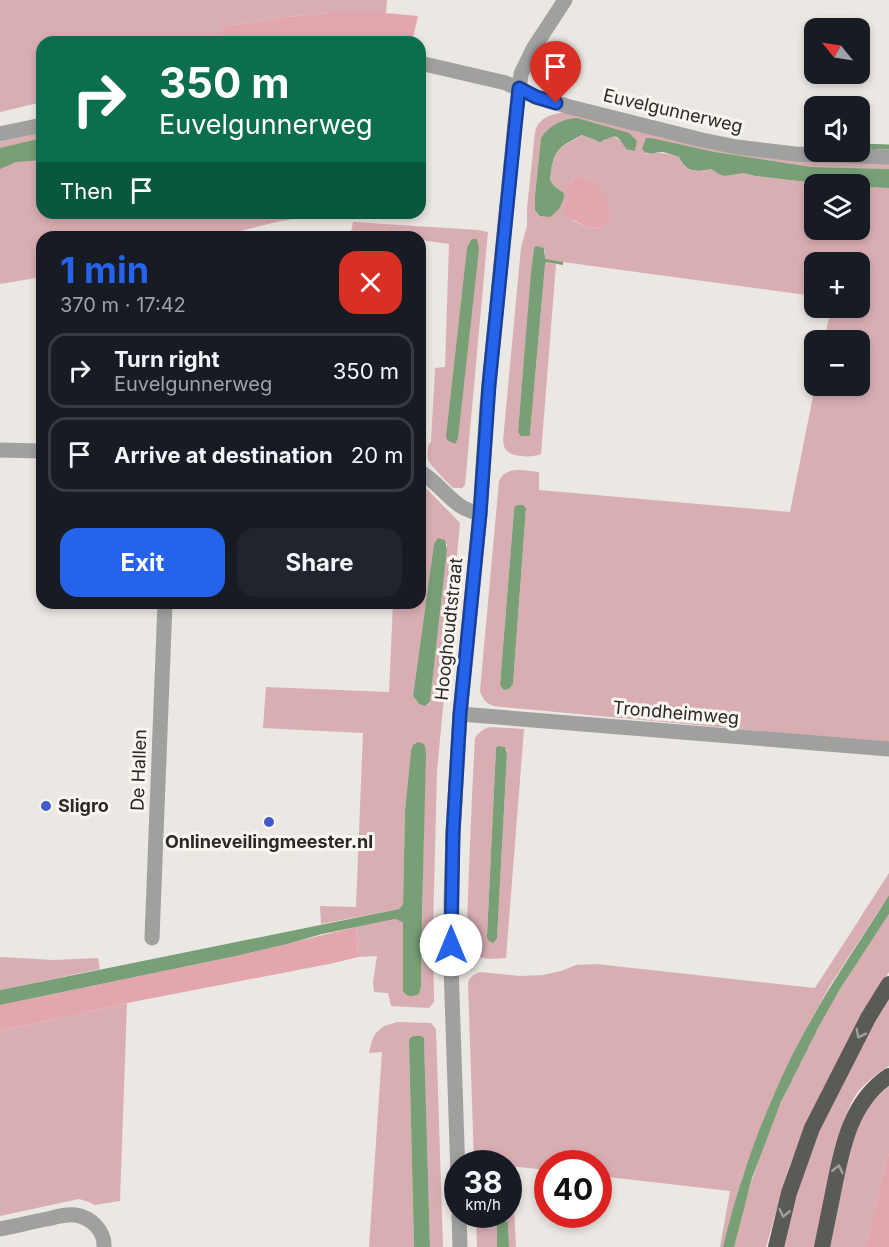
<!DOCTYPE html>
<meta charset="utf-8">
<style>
body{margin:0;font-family:Inter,sans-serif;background:#20242c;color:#f1f3f6;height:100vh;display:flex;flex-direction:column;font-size:22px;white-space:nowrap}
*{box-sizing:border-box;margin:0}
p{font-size:20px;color:#9ea1a6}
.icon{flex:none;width:33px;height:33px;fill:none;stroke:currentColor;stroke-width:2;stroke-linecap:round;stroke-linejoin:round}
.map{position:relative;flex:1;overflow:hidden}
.drawer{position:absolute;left:36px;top:231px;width:390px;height:378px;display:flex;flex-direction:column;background:#171b24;border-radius:18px;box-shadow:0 3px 9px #0003}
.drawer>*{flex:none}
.hud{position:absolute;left:36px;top:36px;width:390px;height:183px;border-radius:18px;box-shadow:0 3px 9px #0003;background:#0b6e4f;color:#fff;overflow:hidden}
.needle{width:39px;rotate:300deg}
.controls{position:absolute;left:804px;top:18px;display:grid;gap:12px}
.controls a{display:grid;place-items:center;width:66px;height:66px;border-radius:12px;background:#171b24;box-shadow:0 3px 9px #0003;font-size:30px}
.speed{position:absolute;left:444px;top:1150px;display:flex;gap:12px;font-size:30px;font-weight:700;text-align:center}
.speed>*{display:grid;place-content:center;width:78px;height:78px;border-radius:50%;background:#171b24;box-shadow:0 3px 9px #0003;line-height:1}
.speed small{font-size:15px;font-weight:400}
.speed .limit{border:9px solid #d22;background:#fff;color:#111}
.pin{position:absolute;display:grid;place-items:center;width:51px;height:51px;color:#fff;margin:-62px -26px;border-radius:50% 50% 50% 0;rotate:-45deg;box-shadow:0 0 6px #0007}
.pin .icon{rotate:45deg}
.me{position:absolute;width:66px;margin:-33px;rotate:0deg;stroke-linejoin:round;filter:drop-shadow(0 0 4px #0008)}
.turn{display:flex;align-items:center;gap:21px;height:126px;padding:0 24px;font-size:27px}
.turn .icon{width:78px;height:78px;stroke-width:2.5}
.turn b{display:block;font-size:42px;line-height:51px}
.then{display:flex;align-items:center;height:57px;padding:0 24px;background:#0003;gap:12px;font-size:22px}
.round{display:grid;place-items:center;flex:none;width:63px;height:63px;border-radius:18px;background:#20242c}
.summary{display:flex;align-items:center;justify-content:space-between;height:102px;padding:0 24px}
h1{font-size:36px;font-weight:700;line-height:45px;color:#2563eb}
.cta{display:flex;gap:12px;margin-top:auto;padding:12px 24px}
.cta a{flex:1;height:69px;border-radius:18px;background:#2563eb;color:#fff;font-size:24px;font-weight:700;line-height:69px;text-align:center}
.cta a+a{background:#20242c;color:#f1f3f6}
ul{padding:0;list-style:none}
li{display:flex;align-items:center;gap:18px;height:75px;margin:0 12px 9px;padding:0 12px;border:3px solid #363941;border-radius:18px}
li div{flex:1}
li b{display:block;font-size:22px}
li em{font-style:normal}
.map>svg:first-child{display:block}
.green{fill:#d9aeb3;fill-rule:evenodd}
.forest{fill:#e3a6ae}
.water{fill:#789f76}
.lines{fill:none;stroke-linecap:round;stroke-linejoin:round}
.stream{stroke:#789f76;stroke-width:5}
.minor{stroke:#a0a09e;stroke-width:15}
.tertiary{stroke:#a0a09e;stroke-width:15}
.trunk{stroke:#5a5b56;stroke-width:16}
.oneway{stroke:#a2a09b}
.route-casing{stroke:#184099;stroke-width:15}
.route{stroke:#2563eb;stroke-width:10}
.poi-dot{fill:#415acd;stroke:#f9f5ef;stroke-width:2}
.labels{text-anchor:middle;stroke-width:6;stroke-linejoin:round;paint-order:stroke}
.street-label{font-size:18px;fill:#2a2927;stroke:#f9f5ef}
.poi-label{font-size:18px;font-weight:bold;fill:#2a2927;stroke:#f9f5ef;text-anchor:start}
</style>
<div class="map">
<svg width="889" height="1247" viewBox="0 0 889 1247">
<rect width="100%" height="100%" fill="#ebe7e2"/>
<g class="green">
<path d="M0,0H387L386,13H328L277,18L222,27V42H42V102L0,112Z"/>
<path d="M566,112L648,132L889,164V169L812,167L715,152L649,138L647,154C659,152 667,153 679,157C687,174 696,172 711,169L720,175L725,176L744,173L755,176L824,184H814V230H860V187L889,188V743L513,708C496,706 486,709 480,691L499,481C506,465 525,471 539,472V490L790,512L815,386H860V340H824L831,308H860V262H814V296L548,260L545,257V250L534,248L518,431L530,434L545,265L546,262L556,264L541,454C532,458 507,458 504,446C502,441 504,435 504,430L521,247L527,226V209L535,132C539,117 552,114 566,112ZM571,119L637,141L635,150L613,136L609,137L605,141L594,140L583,135C557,149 553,149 550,180L554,186L564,193L535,195L541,138C548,126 558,123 571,119ZM581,176L593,182L601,228L587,227L572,220L568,199L570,183ZM517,505H523L526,508L513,684L509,689L505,690L500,685L514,510L515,506Z"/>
<path d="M42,132V213H351L352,218L330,216L305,217L276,222L217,237H42V277L0,284V142Z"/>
<path d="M353,222L478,230L488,232L465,485L462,488H453C448,483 428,463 428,459C427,454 428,448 429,444L431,442L435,368L445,367L449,244L420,240V237H392L351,232ZM469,243L446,436L467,247Z"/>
<path d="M420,484L424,486L460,523L437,772L433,927L434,1002L429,1008L391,1006L388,993L374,992L373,982L377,956L358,957L356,927L395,919L403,921V991L421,986L425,746L413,745L411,750L405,811L403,904L399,909L321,924L320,906L356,907L363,733L263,728L266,687L389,692L393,603H420ZM434,544H447V550L430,702L428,705L419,704L413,696Z"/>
<path d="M490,727L524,729L506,958C496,959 477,961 471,951C465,943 468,908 468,896C470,844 472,791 475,738C479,732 483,729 490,727ZM496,748L507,749V753L497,939L496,941L487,937Z"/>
<path d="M889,873V895L831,984L810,1021L772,1098L742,1178L723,1247H720L730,1191L599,1176L598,1164H548L547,1170L509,1166L508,1164H487L474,1162L468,984C469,977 474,974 480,972L520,976L543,975L561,971L576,965L596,964L815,988Z"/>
<path d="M889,914V972L848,1040L813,1109L789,1167L766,1247H734C751,1170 781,1095 818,1026C840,987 865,951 889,914Z"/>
<path d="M0,957L54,960L98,958L100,969L0,990Z"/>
<path d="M889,999V1066C876,1074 864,1083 855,1096C841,1120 836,1148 831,1175C826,1199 820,1223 815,1247H781L813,1143L866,1037Z"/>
<path d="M127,1003L120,1201L95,1205L89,1202L79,1199L0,1216V1031Z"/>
<path d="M397,1022L431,1023L436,1029L443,1247H430L424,1042H409L414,1247H369L382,1052L369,1053C371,1042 373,1033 383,1027C387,1024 393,1024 397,1022Z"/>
<path d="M889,1086V1154L887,1158L865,1247H829C838,1205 844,1145 867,1109C873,1100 881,1093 889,1086Z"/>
<path d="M509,1205H514L516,1247H509L508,1222L501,1219L497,1222V1247H477L476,1215H508Z"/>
</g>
<g class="forest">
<path d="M328,13H386L418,16L412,42H222V27L277,18Z"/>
<path d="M581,176L593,182L608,204L611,219L601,228L587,227L564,215V200L568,199C567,184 569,183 581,176Z"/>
<path d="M356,927L358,957L334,963L127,1003L0,1031V1005L236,956Z"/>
<path d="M889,1154V1247H865L887,1158Z"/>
</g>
<g class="water">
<path d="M577,118L629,133L637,141L635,151L626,149C615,130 614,137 600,142L582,135C557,148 553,150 550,180L554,186L564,193C564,204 558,211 550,217L540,216L535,210V195L541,138C548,126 562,119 577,118Z"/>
<path d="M42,138V160L16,162L0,169V148Z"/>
<path d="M646,138H651L715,152L812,167L889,169V188L860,187V184H824L755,176L744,173L725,176L720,175L711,169C695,172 687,173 679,157C673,155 668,153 663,152C653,152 649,157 642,149Z"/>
<path d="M472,239H477L479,249L458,438L455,444L447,440L446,436L467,247Z"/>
<path d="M536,246L544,248L545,257L546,259L563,262V265L546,262L545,265L530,434L529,436H521L518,432L531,273L534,248Z"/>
<path d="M518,505H523L526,508L513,684L509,689L504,690L500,685L514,510L515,506Z"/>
<path d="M438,538L445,540L447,550L430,702L425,706L419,704L413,696L434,544Z"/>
<path d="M418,742L422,743L425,746L426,754L422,916L421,986L419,994C413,996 407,998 403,991V922L395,919L322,934L287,944L236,956L0,1005V990L399,909L403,904L405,811L411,750L413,745Z"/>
<path d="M498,746L505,747L507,753L497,939L493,943L488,940L487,937L496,748Z"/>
<path d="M889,895V914L840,989L819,1026L781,1102L752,1178L734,1247H723C742,1168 771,1091 811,1020C835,977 863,937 889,895Z"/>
<path d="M414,1036H421L424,1038L430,1247H414L409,1042L410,1038Z"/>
<path d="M501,1219L508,1222L509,1247H497V1222Z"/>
</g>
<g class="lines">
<path class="stream" d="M860,146L889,147"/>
<g class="minor">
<path d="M420,63L506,83L536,97L570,107L702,140L737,147L795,154L889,157"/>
<path d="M0,134L42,125"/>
<path d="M0,450L42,451"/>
<path d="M420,472C437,481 446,497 462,507C467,510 474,512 480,514"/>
<path d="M460,714L889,749"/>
<path d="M152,938L165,603"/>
<path d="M0,1229C16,1226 31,1222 47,1219C56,1217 66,1214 75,1215C91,1217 105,1231 104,1247"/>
</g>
<g class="tertiary">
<path d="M458,1175L451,966V902L453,833L460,714L480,514L487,405L515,123L521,74L533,49L565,0"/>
<path d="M459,1215L460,1247"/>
</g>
<g class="trunk">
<path d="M776,1247L789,1193L812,1128L868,1018L889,984"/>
<path d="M822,1247C826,1227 830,1208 834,1188C842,1147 851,1101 889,1076"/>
</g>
</g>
<defs><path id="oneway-chevron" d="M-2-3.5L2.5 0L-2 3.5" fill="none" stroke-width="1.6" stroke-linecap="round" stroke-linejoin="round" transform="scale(1.5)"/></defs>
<g class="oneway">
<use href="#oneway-chevron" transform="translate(860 1034) rotate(117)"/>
<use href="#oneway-chevron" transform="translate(838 1169) rotate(-78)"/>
<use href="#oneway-chevron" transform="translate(784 1213) rotate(103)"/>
</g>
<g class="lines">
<g class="route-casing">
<path id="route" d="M451,945L453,833L460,714L480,514L489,385L519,88L536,97L556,103"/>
</g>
<use href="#route" class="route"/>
</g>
<g class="poi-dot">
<circle cx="46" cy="806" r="6"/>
<circle cx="269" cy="822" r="6"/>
</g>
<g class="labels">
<g class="street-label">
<text transform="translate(673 111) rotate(13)" y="6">Euvelgunnerweg</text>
<text transform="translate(449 629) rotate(-84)" y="6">Hooghoudtstraat</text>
<text transform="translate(676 713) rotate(5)" y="6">Trondheimweg</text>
<text transform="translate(139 770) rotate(-88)" y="6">De Hallen</text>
</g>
<g class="poi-label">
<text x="58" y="812">Sligro</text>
<text x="269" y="848" text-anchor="middle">Onlineveilingmeester.nl</text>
</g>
</g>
</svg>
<div class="controls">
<a><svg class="needle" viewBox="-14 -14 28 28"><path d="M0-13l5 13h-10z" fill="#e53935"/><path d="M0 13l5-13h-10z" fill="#9ea1a6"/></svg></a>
<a><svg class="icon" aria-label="sound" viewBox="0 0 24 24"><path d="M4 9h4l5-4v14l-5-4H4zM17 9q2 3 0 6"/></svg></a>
<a><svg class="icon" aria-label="layers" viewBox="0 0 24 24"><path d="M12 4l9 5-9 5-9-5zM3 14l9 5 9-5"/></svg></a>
<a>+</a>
<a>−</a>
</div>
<div class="speed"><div>38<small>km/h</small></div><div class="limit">40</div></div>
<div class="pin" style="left:556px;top:103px;background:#d93025"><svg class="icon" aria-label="arrive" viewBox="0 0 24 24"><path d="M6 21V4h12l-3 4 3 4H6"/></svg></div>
<svg class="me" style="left:451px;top:945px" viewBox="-20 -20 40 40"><circle r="19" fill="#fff"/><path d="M0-13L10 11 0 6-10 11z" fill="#2563eb"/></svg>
<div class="hud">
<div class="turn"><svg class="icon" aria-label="right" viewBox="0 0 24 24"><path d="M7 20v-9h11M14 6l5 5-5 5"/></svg><div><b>350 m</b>Euvelgunnerweg</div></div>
<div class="then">Then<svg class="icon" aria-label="arrive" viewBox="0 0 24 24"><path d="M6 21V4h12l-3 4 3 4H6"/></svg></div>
</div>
<section class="drawer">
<div class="summary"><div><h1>1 min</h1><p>370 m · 17:42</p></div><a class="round" style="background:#d93025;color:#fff"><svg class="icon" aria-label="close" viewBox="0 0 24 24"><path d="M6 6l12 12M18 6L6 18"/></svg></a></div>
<ul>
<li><svg class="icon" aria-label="right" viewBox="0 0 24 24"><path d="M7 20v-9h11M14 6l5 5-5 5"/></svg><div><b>Turn right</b><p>Euvelgunnerweg</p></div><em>350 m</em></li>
<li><svg class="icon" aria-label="arrive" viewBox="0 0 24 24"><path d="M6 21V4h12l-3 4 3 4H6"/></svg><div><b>Arrive at destination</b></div><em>20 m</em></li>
</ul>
<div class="cta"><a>Exit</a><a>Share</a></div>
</section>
</div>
